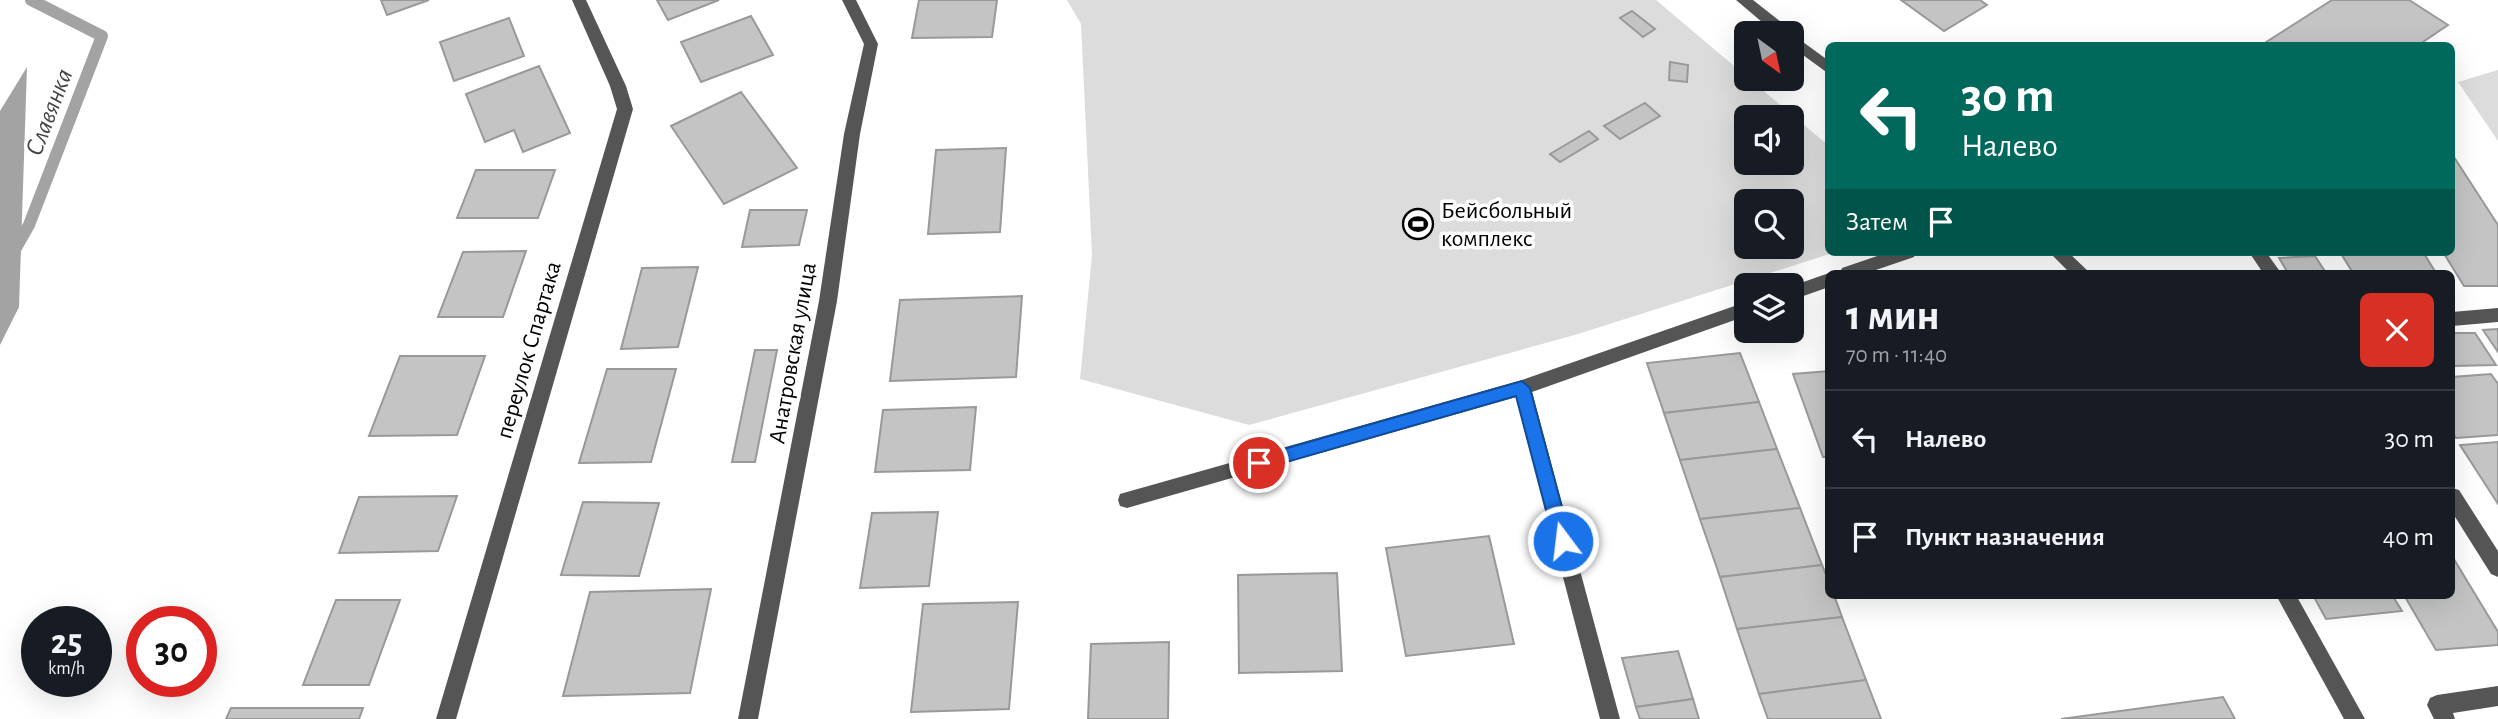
<!DOCTYPE html>
<html lang="ru">
<meta charset="utf-8">
<style>
body{margin:0;font-family:"Alegreya Sans",sans-serif;background:#242831;color:#f1f3f6;height:100vh;display:flex;flex-direction:column;font-size:26px;white-space:nowrap}
*{box-sizing:border-box;margin:0}
p{font-size:23px;color:#9ea1a6}
.icon{flex:none;width:38px;height:38px;fill:none;stroke:currentColor;stroke-width:2;stroke-linecap:round;stroke-linejoin:round}
.map{position:relative;flex:1;overflow:hidden}
.details{position:absolute;left:1825px;top:270px;width:630px;height:329px;display:flex;flex-direction:column;background:#171b24;border-radius:10px;box-shadow:0 7px 28px #0002}
.details>*{flex:none}
.banner{position:absolute;left:1825px;top:42px;width:630px;height:214px;border-radius:10px;box-shadow:0 7px 28px #0002;background:#00695c;color:#fff;overflow:hidden}
.needle{width:46px;rotate:147deg}
.buttons{position:absolute;left:1734px;top:21px;display:grid;gap:14px}
.buttons a{display:grid;place-items:center;width:70px;height:70px;border-radius:10px;background:#171b24;box-shadow:0 7px 28px #0002;font-size:35px}
.speed{position:absolute;left:21px;top:606px;display:flex;gap:14px;font-size:35px;font-weight:700;text-align:center}
.speed>*{display:grid;place-content:center;width:91px;height:91px;border-radius:50%;background:#171b24;box-shadow:0 7px 28px #0002;line-height:1}
.speed small{font-size:18px;font-weight:400}
.speed .limit{border:10px solid #d22;background:#fff;color:#111}
.pin{position:absolute;display:grid;place-items:center;width:60px;height:60px;color:#fff;margin:-30px;border:4px solid #fff;border-radius:50%;box-shadow:0 2px 7px #0007}
.me{position:absolute;width:77px;margin:-38px;rotate:345deg;stroke-linejoin:round;filter:drop-shadow(0 0 5px #0008)}
.turn{display:flex;align-items:center;gap:24px;height:147px;padding:0 21px;font-size:32px}
.turn .icon{width:91px;height:91px;stroke-width:2.5}
.turn b{display:block;font-size:49px;line-height:60px}
.then{display:flex;align-items:center;height:66px;padding:0 21px;background:#0003;gap:14px;font-size:26px}
.round{display:grid;place-items:center;flex:none;width:74px;height:74px;border-radius:10px;background:#242831}
.overview{display:flex;align-items:center;justify-content:space-between;height:119px;padding:0 21px}
h1{font-size:42px;font-weight:600;line-height:52px}
ul{padding:0;list-style:none}
li{display:flex;align-items:center;gap:21px;height:98px;padding:0 21px;border-top:2px solid #363941}
li div{flex:1}
li b{display:block;font-size:26px}
li em{font-style:normal}
.map>svg:first-child{display:block}
.green{fill:#dcdcdc;fill-rule:evenodd}
.water{fill:#a3a3a3}
.lines{fill:none;stroke-linecap:round;stroke-linejoin:round}
.stream{stroke:#a3a3a3;stroke-width:12}
.building{fill:#c4c4c4;stroke:#999;stroke-width:2}
.minor{fill:#555;fill-rule:evenodd}
.route{fill:#1a73e8;stroke:#114b97;stroke-width:2}
.labels{text-anchor:middle;stroke-width:7;stroke-linejoin:round;paint-order:stroke}
.poi-label{font-size:24px;fill:#000;stroke:#fff;text-anchor:start}
.street-label{font-size:24px;fill:#000;stroke:#fff}
.water-label{font-size:26px;font-style:italic;fill:#444;stroke:#fff}
</style>
<div class="map">
<svg width="2498" height="719" viewBox="0 0 2498 719">
<rect width="100%" height="100%" fill="#fff"/>
<g class="green">
<path d="M1067,0H1656L1829,146V252H1836L1578,334L1249,425L1080,379L1092,255L1081,24ZM1746,117H1792V163H1746ZM1746,201H1792V247H1746Z"/>
<path d="M2498,70V141L2458,82Z"/>
</g>
<path class="water" d="M27,67L19,307L0,345V111Z"/>
<g class="lines">
<path class="stream" d="M0,276L29,225L102,36L31,0"/>
</g>
<g class="building">
<path d="M381,0H429L387,15Z"/>
<path d="M657,0H719L668,20Z"/>
<path d="M919,0H997L992,37L912,38Z"/>
<path d="M1901,0H1980L1987,5L1944,31Z"/>
<path d="M2332,0H2409L2448,25L2417,46H2260Z"/>
<path d="M1632,11L1655,29L1643,37L1620,18Z"/>
<path d="M751,16L773,55L701,82L681,42Z"/>
<path d="M509,18L524,56L454,81L440,42Z"/>
<path d="M1670,62L1688,65L1687,82L1669,80Z"/>
<path d="M539,66L570,133L523,152L514,130L485,142L466,94Z"/>
<path d="M741,92L797,168L724,204L671,126Z"/>
<path d="M1645,103L1660,116L1620,139L1604,126Z"/>
<path d="M1589,131L1598,139L1560,162L1550,154Z"/>
<path d="M1006,148L1000,232L928,234L936,150Z"/>
<path d="M2452,154L2498,225V286H2464L2443,252H2452Z"/>
<path d="M476,170H555L538,218H457Z"/>
<path d="M750,210H807L799,245L742,247Z"/>
<path d="M526,251L503,317H438L463,252Z"/>
<path d="M2340,252H2423L2436,273H2353Z"/>
<path d="M2315,256L2326,273H2288L2279,258Z"/>
<path d="M698,267L678,347L621,349L642,268Z"/>
<path d="M1022,296L1016,377L890,381L900,300Z"/>
<path d="M2498,329V352L2483,330Z"/>
<path d="M2452,333H2475L2496,365L2452,366Z"/>
<path d="M755,350H777L755,462H732Z"/>
<path d="M1740,353L1759,402L1664,413L1647,363Z"/>
<path d="M400,356H485L457,435L369,436Z"/>
<path d="M607,369H676L651,462L579,463Z"/>
<path d="M1829,371V457H1823L1793,374Z"/>
<path d="M2491,374L2498,384V435L2456,438L2452,431V377Z"/>
<path d="M1759,402L1777,449L1680,460L1664,413Z"/>
<path d="M976,407L970,470L875,472L883,410Z"/>
<path d="M2498,442V504L2460,445Z"/>
<path d="M1777,449L1800,508L1700,519L1680,460Z"/>
<path d="M457,496L438,551L339,553L359,497Z"/>
<path d="M583,502L659,503L639,576L561,575Z"/>
<path d="M1800,508L1822,565L1720,577L1700,519Z"/>
<path d="M938,512L929,586L860,588L872,513Z"/>
<path d="M1489,536L1514,644L1406,656L1386,548Z"/>
<path d="M2452,556L2498,632V645L2436,650L2404,595H2452Z"/>
<path d="M1822,565L1829,582V595H1834L1842,617L1737,629L1720,577Z"/>
<path d="M1337,573L1342,671L1239,673L1238,575Z"/>
<path d="M711,589L690,693L563,696L590,592Z"/>
<path d="M2313,595H2392L2402,611L2326,619Z"/>
<path d="M336,600H400L369,685H303Z"/>
<path d="M1018,602L1009,709L911,712L923,604Z"/>
<path d="M1842,617L1866,680L1759,694L1737,629Z"/>
<path d="M1169,642L1168,719H1088L1091,644Z"/>
<path d="M1678,651L1693,699L1636,707L1622,658Z"/>
<path d="M1866,680L1881,719H1768L1759,694Z"/>
<path d="M2223,697L2235,719H2061Z"/>
<path d="M1693,699L1699,719H1640L1636,707Z"/>
<path d="M231,708H363L359,719H226Z"/>
</g>
<g class="lines">
<g class="minor">
<path d="M572,0H586L626,86L633,109L456,719H436L617,109L610,86Z"/>
<path d="M842,0H856L878,44L860,134L837,301L758,719H738L819,301L844,134L864,44Z"/>
<path d="M1736,0H1753L1790,29L1792,33V34L1775,33Z"/>
<path d="M1792,34L1829,61V74L1792,47Z"/>
<path d="M1889,252H1916L1914,257L1867,273H1840L1842,268Z"/>
<path d="M2049,252H2068L2090,273H2070Z"/>
<path d="M2249,252H2266L2281,273H2263Z"/>
<path d="M1829,273V287L1792,300V286Z"/>
<path d="M1746,302V316L1532,392L1620,719H1600L1516,397L1127,508L1120,506L1118,500L1120,494L1127,492L1522,380Z"/>
<path d="M2498,308V322L2452,326V312Z"/>
<path d="M2452,488L2459,490L2498,551V577L2491,574L2452,512Z"/>
<path d="M2276,595H2296L2365,719H2344Z"/>
<path d="M2498,686V706L2453,713L2455,719H2434L2427,705L2430,698L2437,695Z"/>
</g>
</g>
<path class="route" d="M1522,381L1530,388L1571,541L1563,549L1554,541L1516,396L1259,470L1250,463L1259,456Z"/>
<defs>
<g id="stadium-ring" transform="scale(1.575)"><circle r="9.5" fill="#fff" stroke="#000" stroke-width="1.5"/><path d="M0-5a6.5 5 0 1 0 0 10a6.5 5 0 1 0 0-10ZM-3.5-1.8h7v3.6h-7Z" fill="#000"/></g>
</defs>
<g fill-rule="evenodd">
<use href="#stadium-ring" x="1418" y="224"/>
</g>
<g class="labels">
<g class="poi-label">
<text x="1441" y="218">Бейсбольный<tspan x="1441" dy="28">комплекс</tspan></text>
</g>
<g class="street-label">
<text transform="translate(528 350) rotate(-74)" y="8">переулок Спартака</text>
<text transform="translate(792 353) rotate(-80)" y="8">Анатровская улица</text>
</g>
<g class="water-label">
<text transform="translate(48 112) rotate(-69)" y="9">Славянка</text>
</g>
</g>
</svg>
<div class="buttons">
<a><svg class="needle" viewBox="-14 -14 28 28"><path d="M0-13l5 13h-10z" fill="#e53935"/><path d="M0 13l5-13h-10z" fill="#9ea1a6"/></svg></a>
<a><svg class="icon" aria-label="sound" viewBox="0 0 24 24"><path d="M4 9h4l5-4v14l-5-4H4zM17 9q2 3 0 6"/></svg></a>
<a><svg class="icon" aria-label="search" viewBox="0 0 24 24"><circle cx="10" cy="10" r="6"/><path d="M15 15l6 6"/></svg></a>
<a><svg class="icon" aria-label="layers" viewBox="0 0 24 24"><path d="M12 4l9 5-9 5-9-5zM3 14l9 5 9-5"/></svg></a>
</div>
<div class="speed"><div>25<small>km/h</small></div><div class="limit">30</div></div>
<div class="pin" style="left:1259px;top:463px;background:#d93025"><svg class="icon" aria-label="arrive" viewBox="0 0 24 24"><path d="M6 21V4h12l-3 4 3 4H6"/></svg></div>
<svg class="me" style="left:1563px;top:541px" viewBox="-20 -20 40 40"><circle r="17" fill="#1a73e8" stroke="#fff" stroke-width="3"/><path d="M0-11L8 9 0 5-8 9z" fill="#fff"/></svg>
<div class="banner">
<div class="turn"><svg class="icon" aria-label="left" viewBox="0 0 24 24"><path d="M17 20v-9H6M10 6l-5 5 5 5"/></svg><div><b>30 m</b>Налево</div></div>
<div class="then">Затем<svg class="icon" aria-label="arrive" viewBox="0 0 24 24"><path d="M6 21V4h12l-3 4 3 4H6"/></svg></div>
</div>
<section class="details">
<div class="overview"><div><h1>1 мин</h1><p>70 m · 11:40</p></div><a class="round" style="background:#d93025;color:#fff"><svg class="icon" aria-label="close" viewBox="0 0 24 24"><path d="M6 6l12 12M18 6L6 18"/></svg></a></div>
<ul>
<li><svg class="icon" aria-label="left" viewBox="0 0 24 24"><path d="M17 20v-9H6M10 6l-5 5 5 5"/></svg><div><b>Налево</b></div><em>30 m</em></li>
<li><svg class="icon" aria-label="arrive" viewBox="0 0 24 24"><path d="M6 21V4h12l-3 4 3 4H6"/></svg><div><b>Пункт назначения</b></div><em>40 m</em></li>
</ul>
</section>
</div>
